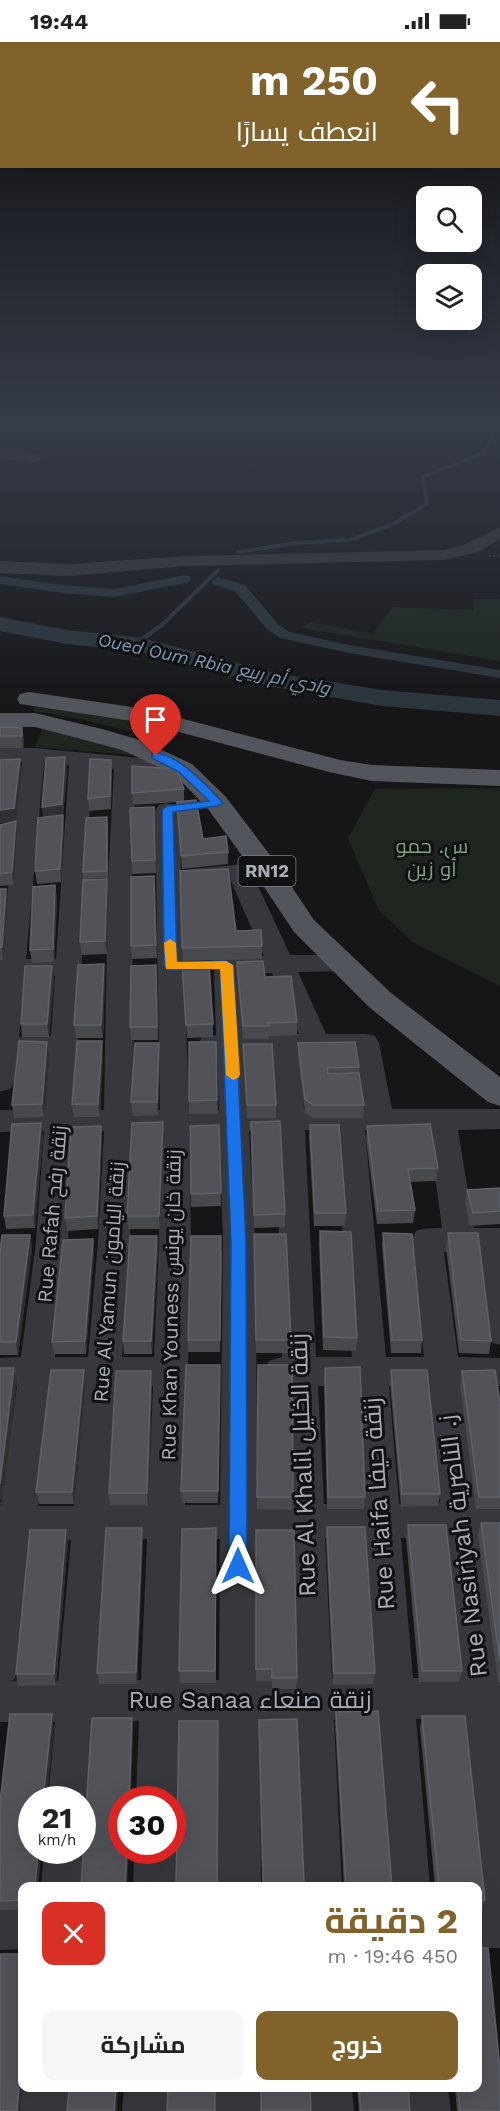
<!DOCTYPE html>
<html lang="ar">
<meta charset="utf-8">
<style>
body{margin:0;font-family:"Work Sans",Cairo,sans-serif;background:#f6f6f6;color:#222;direction:rtl;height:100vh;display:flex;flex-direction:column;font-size:22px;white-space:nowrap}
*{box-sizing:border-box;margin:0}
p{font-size:20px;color:#767676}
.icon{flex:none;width:33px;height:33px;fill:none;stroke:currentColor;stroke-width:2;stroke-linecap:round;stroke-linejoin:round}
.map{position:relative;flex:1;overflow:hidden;direction:ltr}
.panel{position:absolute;left:18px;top:1840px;width:464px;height:210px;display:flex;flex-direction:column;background:#fff;border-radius:12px;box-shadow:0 6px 24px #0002;direction:rtl}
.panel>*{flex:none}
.top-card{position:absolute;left:0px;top:0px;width:501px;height:126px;box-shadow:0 6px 24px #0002;direction:rtl;background:#80622a;color:#fff;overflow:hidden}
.tools{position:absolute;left:416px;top:144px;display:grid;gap:12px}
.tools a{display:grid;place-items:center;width:66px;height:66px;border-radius:12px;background:#fff;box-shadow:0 6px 24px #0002;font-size:30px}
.speed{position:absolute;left:18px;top:1744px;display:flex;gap:12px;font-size:30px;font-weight:700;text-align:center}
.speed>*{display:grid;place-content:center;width:78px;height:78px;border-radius:50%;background:#fff;box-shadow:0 6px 24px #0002;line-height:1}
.speed small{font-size:15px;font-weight:400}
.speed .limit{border:9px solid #d22;background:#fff;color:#111}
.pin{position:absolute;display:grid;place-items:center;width:51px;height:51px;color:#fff;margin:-62px -26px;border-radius:50% 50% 50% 0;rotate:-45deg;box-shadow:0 0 6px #0007}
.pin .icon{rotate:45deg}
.me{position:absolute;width:66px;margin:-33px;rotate:0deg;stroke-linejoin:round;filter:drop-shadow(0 0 4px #0008)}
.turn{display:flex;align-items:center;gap:21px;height:126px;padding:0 24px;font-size:27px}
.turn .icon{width:78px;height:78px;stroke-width:2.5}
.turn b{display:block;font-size:42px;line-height:51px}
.round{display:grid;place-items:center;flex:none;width:63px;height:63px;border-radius:12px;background:#f6f6f6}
.head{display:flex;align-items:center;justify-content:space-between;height:102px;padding:0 24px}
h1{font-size:36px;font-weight:700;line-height:45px;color:#80622a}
.cta{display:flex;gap:12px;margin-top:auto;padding:12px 24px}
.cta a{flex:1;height:69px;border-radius:12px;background:#80622a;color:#fff;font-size:24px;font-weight:700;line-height:69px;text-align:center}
.cta a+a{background:#f6f6f6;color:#222}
.status{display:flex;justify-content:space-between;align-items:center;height:42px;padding:0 30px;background:#fff;direction:ltr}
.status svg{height:16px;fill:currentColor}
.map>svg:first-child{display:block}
.green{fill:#1e261f}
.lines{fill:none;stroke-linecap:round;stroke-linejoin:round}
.stream-far1{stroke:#2c353c;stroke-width:4}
.stream{stroke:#2c353c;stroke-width:4.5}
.canal{fill:#2c353c;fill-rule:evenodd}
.river{fill:#2c353c;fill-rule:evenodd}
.path{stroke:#3d3f44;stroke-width:2;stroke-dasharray:1.5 3;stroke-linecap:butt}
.minor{fill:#37383d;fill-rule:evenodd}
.major{fill:#53555c;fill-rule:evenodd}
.wall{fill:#47494d}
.shaded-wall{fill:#2f3033}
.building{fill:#525359;stroke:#5f6168;stroke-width:1.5}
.route{fill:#1a73e8;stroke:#114b97;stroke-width:1.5}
.slow{fill:#f59e0b}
.labels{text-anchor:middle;stroke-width:6;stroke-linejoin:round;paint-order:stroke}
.far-water-label{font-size:18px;font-style:italic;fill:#7f9bb3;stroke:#111113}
.shield{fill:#111113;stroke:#7b7e86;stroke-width:1.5}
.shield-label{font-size:18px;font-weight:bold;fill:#a8adb8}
.park-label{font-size:20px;fill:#7fa381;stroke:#111113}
.street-label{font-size:20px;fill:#a8adb8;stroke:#111113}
.near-street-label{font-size:24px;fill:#a8adb8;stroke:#111113}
</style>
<div class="status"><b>19:44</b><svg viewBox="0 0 49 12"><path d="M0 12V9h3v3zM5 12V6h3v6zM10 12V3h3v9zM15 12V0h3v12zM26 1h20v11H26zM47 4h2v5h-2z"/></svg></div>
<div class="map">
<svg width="500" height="2069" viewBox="0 0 500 2069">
<rect width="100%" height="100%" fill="#161618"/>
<g class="green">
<path d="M473,557H500V619L301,586L311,580L373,592L392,565L473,568Z"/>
<path d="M38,661L174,684L161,697L85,678L33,669Z"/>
<path d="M43,685L134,711L132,713L35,705Z"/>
<path d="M500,746V944L414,901L379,869L348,796L375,747Z"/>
</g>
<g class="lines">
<g class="stream-far1">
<path d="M238,510L297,501L350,498L391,483L427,462L423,435L483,411L499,381"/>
<path d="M161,584L218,528"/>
</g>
<path class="stream" d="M142,603L141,598L163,582"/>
<g class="canal">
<path d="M185,533L190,534L191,537L190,540L114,555L62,551L0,542V534L62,543L114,547Z"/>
<path d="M218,535L245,543L278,582L289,590L349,603L500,628V636L349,611L280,596L268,588L235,549L213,542L212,539Z"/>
</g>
<path class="river" d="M0,575L67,588L142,596L275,631L382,648L500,658V674L382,664L274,645L141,610L67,602L0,589Z"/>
<path class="path" d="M489,514H500"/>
<g class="minor">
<path d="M0,406L34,411L42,416L34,421L0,416Z"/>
<path d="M500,485V497L478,510L445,518L186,524L69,534L0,531V519L69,522L186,514L445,508L466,502Z"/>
<path d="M0,706H34L183,720L191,722L194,727L191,732L183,734L136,729L132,838L134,1068H160L155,768L159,763L167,761L175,763L179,768L181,828L266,820L275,822L278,827L275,832L254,835L290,913H343L352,915L356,921L352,927L343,929L298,930L326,992H365L375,994L379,1001L392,1067H500V1087L458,1088L474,1186H500V1303L488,1299L483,1289L471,1210H444L458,1315L500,1316V1344H462L477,1461H500V1495H481L500,1636V1906H477V1860H484L478,1846L462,1677H416L430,1845H386L375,1677L334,1678L342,1845H298L293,1678H260L261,1845H217L218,1679H180L178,1758L172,1772V1758H136L139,1679L96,1680L90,1758L82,1774V1758H48L55,1680H0V1464L17,1344H0V1316L21,1315L36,1200L44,1089L0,1090V1068H45L49,1013L17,1014L14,1040L10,1047L0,1050V916L22,720H0ZM44,721L69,723L56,917H26ZM92,725L114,727L108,838L104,1068H74ZM230,837L264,914L224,915L215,917L211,923L214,928L216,993L202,995L198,1002L202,1009L217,1011L219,1068H189L181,838L190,840ZM241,931H272L299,992H244ZM25,934H55L51,994L19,995ZM245,1011H273L275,1067H248ZM301,1011H353L362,1067H304ZM276,1088L282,1315L269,1319L264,1329L269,1339L283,1343L287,1462H258L255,1199L249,1089ZM305,1088H335L352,1315H316ZM365,1088H429L442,1186C433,1186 425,1186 416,1189L411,1198L424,1315H386ZM73,1089H104L98,1200L88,1315H55L68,1200ZM133,1089H160L159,1200L154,1315H122L130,1200ZM189,1089H219L223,1199L220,1463H185L188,1338L192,1329L188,1321L191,1200ZM52,1344H85L74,1464H38ZM120,1344H153L148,1463H111ZM318,1344H354L362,1462H324ZM389,1344H427L440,1461L399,1462ZM443,1495L458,1636H413L401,1496ZM258,1496H288L292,1637L259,1638ZM325,1496H364L373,1637H332ZM109,1497H147L141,1638L99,1639ZM184,1497H220L219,1638H181ZM34,1498H71L58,1639H10L14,1638L20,1624Z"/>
<path d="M82,1796L88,1809L85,1845H41L44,1809H82Z"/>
<path d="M172,1796L178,1809L177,1845H133L134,1809H172Z"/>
<path d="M0,1862L22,1863V1907L0,1908Z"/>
<path d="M22,2044V2046H70L69,2069H19Z"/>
<path d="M124,2046H172V2069H122Z"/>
<path d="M213,2046H261L262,2069H212Z"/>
<path d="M304,2046H352L354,2069H304Z"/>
<path d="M400,2046H448L451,2069H401Z"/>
</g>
<g class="major">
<path d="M29,650L146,667L340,718L372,723L500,728V744L372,739L329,730L145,681L20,662L17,657L20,652Z"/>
<path d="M0,671H35L102,687L140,698L192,722L226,755L276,821L314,878L391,951L500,1035V1064L488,1060L369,965L294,890L254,830L208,767L174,732L122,708L85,698L35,685H0Z"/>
</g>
</g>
<g class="wall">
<path d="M0,685L22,686L24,698L23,706H0Z"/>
<path d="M67,728L63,774L64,786L61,840L37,842L35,829L43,775Z"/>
<path d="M112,731L111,767L89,769L88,757Z"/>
<path d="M184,747V759L203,797L228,810V822L182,827L177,760L133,763L132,751Z"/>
<path d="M154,765L156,831L132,832V819Z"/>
<path d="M108,781V836L83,837V830Z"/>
<path d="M0,783L17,792L14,843L0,844Z"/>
<path d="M180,829L236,889L262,904V917L183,919Z"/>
<path d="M154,834L157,916L132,917L131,904Z"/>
<path d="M107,837L108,850L107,912L82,913L80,900Z"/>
<path d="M55,843L57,856L54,920L32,921L30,908Z"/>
<path d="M0,847L8,860L3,918H0Z"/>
<path d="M237,920L265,935L297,980V993L269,994V997H243L237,933Z"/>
<path d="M104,922L105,935L103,996H76L74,983Z"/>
<path d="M182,923L213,982V995L187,996Z"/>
<path d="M157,936L158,998H131L130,985Z"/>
<path d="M54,937L49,995H22L21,982Z"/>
<path d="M47,1000L49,1013L44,1075L14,1076L12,1063Z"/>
<path d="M216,1000L218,1072H189V1059Z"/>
<path d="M298,1001L359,1025V1031L364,1063L363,1076H313L305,1070L298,1015Z"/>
<path d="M243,1002L276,1063V1076H247Z"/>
<path d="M103,1012L100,1075H74L72,1062Z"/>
<path d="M160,1014L158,1073L133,1074L131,1060Z"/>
<path d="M163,1080V1094L160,1187H128L127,1174Z"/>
<path d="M219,1083L221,1164L191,1165L190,1084Z"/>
<path d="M310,1083L346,1171L345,1184H314L309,1096Z"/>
<path d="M367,1084L438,1126L436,1139L410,1140L415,1168L413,1181L377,1182L366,1097Z"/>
<path d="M251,1093L285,1172V1185L254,1186Z"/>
<path d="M43,1094L35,1186L6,1187L4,1174Z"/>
<path d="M102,1097L98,1187L67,1189L65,1176Z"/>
<path d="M500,1146V1182L470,1184L465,1161L467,1148Z"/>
<path d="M320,1189L357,1296L356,1309L323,1308L319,1202Z"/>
<path d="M383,1191L422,1298L421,1311H391L382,1204Z"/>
<path d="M448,1191L491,1299L489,1312L459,1311L446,1205Z"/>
<path d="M254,1192L291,1298L290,1311H256Z"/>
<path d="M30,1193L32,1206L18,1313H0V1210Z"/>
<path d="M157,1194L158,1207L152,1312H124L123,1299Z"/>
<path d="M93,1197L94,1210L86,1312H54L52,1300Z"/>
<path d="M222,1207L220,1310H188V1298Z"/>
<path d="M258,1323L293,1455L292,1468L257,1467Z"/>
<path d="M325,1326L365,1455L364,1467H327L324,1339Z"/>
<path d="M84,1328L85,1341L74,1462H39L36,1450Z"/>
<path d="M391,1328L440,1452L438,1464L401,1465L390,1341Z"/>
<path d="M462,1329L500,1361V1467H476L460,1341Z"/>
<path d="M220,1336L218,1461H182L181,1449Z"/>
<path d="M152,1341L148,1463H110L109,1451Z"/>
<path d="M481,1481H500V1640H498L478,1493Z"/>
<path d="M408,1483L462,1629L459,1640H419L406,1495Z"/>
<path d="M327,1485L375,1631L373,1642L333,1643L326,1497Z"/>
<path d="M216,1486V1641H180L179,1629Z"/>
<path d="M256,1488L297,1636L296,1647H272V1639H256Z"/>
<path d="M143,1498L137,1642H99L97,1631Z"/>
<path d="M68,1500L56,1643L18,1644L16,1632Z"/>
<path d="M336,1670L392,1845H344L335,1681Z"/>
<path d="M422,1674L485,1858L482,1868H477V1845H435L420,1685Z"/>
<path d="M54,1683L22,1845V1868H0V1761Z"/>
<path d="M259,1689L304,1841V1845H263Z"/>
<path d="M357,2046H408L410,2069H359Z"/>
<path d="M455,2046H477L500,2069H457Z"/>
</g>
<g class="shaded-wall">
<path d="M22,686L24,698L23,706L22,694Z"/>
<path d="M65,715L67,728L63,774L64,786L61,840L60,827L43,777L42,765Z"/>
<path d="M20,717L22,729L16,779L0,781V768Z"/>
<path d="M111,718L112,731L111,767L110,754Z"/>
<path d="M16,779L17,792L14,843L12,830Z"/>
<path d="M107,837L108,850L107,912L105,899Z"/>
<path d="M55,843L57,856L54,920L53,907Z"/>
<path d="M6,847L8,860L3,918L2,905Z"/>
<path d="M104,922L105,935L103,996L101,983Z"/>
<path d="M52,924L54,937L49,995L47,982Z"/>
<path d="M102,999L103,1012L100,1075L98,1062Z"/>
<path d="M47,1000L49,1013L44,1075L42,1062Z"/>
<path d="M159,1001L160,1014L158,1073L157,1060Z"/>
<path d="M163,1080V1094L160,1187L159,1174Z"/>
<path d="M41,1081L43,1094L35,1186L33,1173Z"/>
<path d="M101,1084L102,1097L98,1187L97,1174Z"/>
<path d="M30,1193L32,1206L18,1313L16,1300Z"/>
<path d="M157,1194L158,1207L152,1312L151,1299Z"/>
<path d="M93,1197L94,1210L86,1312L85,1299Z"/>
<path d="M220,1323V1336L218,1461V1449Z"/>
<path d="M14,1326L17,1339L2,1463L0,1456V1442Z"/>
<path d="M84,1328L85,1341L74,1462L72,1450Z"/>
<path d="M151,1329L152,1341L148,1463L147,1451Z"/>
<path d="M142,1486L143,1498L137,1642L136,1630Z"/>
<path d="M66,1488L68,1500L56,1643L54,1632Z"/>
<path d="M52,1672L54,1683L47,1758H43Z"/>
<path d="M132,1676L133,1687L131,1758H129Z"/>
<path d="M38,1809H42L38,1845H35Z"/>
<path d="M127,1809H129L127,1845H125Z"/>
<path d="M22,2007L23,2046L21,2069H17Z"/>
<path d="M116,2046H118L117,2069H114Z"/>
</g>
<g class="building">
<path d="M0,685L22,686V694H0Z"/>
<path d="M65,715L62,762L42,765L46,716Z"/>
<path d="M20,717L14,766L0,768V718Z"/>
<path d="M90,717L111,718L110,754L88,757Z"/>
<path d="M132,724L176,727L184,747L132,751Z"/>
<path d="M196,758L203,797L226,794L228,810L181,814L177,760Z"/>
<path d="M154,765L155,818L132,819L130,766Z"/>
<path d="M63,773L60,827L35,829L38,776Z"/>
<path d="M107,775V829L83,830L86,776Z"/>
<path d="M16,779L12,830L0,832V783Z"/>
<path d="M228,827L236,889L261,888L262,904L182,906L180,829Z"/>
<path d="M154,834L156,903L131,904V835Z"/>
<path d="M107,837L105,899L80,900L83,838Z"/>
<path d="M55,843L53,907L30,908L33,845Z"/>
<path d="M0,847H6L2,905H0Z"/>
<path d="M263,919L265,935L291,934L297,980L268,981L269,984H243L237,920Z"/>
<path d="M104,922L101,983H74L78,923Z"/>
<path d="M209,922L213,982L186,983L182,923Z"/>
<path d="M156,923L157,985H130L131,924Z"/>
<path d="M25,924H52L47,982H21Z"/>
<path d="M19,999L47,1000L42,1062L12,1063Z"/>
<path d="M77,999H102L98,1062H72Z"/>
<path d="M189,1000H216L217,1058L189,1059Z"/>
<path d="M355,1000L359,1025L327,1026L328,1032L359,1031L364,1063H313L305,1057L298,1001Z"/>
<path d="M135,1001H159L157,1060H131Z"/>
<path d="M243,1002H272L276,1063H247Z"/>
<path d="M280,1079L285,1172L254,1173L251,1080Z"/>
<path d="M163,1080L159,1174H127L132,1081Z"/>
<path d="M41,1081L33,1173L4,1174L12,1082Z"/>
<path d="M430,1082L438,1126L408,1127L415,1168L378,1169L367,1084Z"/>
<path d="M219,1083L221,1151L191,1152L190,1084Z"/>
<path d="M310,1083H339L346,1171H315Z"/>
<path d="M101,1084L97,1174L65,1176L71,1085Z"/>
<path d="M500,1146V1169L473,1171L467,1148Z"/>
<path d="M320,1189L351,1190L357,1296L324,1295Z"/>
<path d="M383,1191L412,1192L422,1298H392Z"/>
<path d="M448,1191H478L491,1299L461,1298Z"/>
<path d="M254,1192H286L291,1298H256Z"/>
<path d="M2,1193H30L16,1300H0V1210Z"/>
<path d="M130,1194H157L151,1299H123Z"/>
<path d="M191,1194H221L220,1298H188Z"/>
<path d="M93,1197L85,1299L52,1300L63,1198Z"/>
<path d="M186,1323H220L218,1449H181Z"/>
<path d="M258,1323H292L293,1455H257Z"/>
<path d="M360,1325L365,1455H328L325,1326Z"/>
<path d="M0,1326H14L0,1442Z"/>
<path d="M51,1328H84L72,1450H36Z"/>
<path d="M391,1328H427L440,1452H402Z"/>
<path d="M495,1328L500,1361V1455H479L462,1329Z"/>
<path d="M116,1329H151L147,1451H109Z"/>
<path d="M481,1481H500V1619Z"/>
<path d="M408,1483H446L462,1629H422Z"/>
<path d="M327,1485H365L375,1631H334Z"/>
<path d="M106,1486H142L136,1630L97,1631Z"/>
<path d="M216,1486L215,1629H179L182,1487Z"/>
<path d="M30,1488H66L54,1632H16Z"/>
<path d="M256,1488H294L297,1636H272V1627H256Z"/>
<path d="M378,1669L392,1845H346L336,1670Z"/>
<path d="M10,1672H52L43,1758H32V1809H38L35,1845H22V1858L0,1859V1761Z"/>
<path d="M422,1674H465L485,1858L477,1859V1845H439Z"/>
<path d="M92,1676H132L129,1758H122V1809H127L125,1845H81Z"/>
<path d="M297,1677L304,1841L263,1842L259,1678Z"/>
<path d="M179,1679H218L217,1845H176Z"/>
<path d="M477,1906H488L500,2027V2069H460L458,2046H477Z"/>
<path d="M0,1912H22V2007L17,2069H0Z"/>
<path d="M69,2046H116L114,2069H67Z"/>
<path d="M168,2046H215V2069H167Z"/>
<path d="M261,2046H310L311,2069H261Z"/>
<path d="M359,2046H408L410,2069H361Z"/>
</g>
<linearGradient id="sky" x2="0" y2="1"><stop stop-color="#0c0c0d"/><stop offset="0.57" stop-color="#363c48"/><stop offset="1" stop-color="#363c48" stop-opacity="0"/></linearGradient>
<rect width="500" height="670" fill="url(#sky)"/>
<path class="route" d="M152,711C174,708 209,745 223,761L217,764L173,770L177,920L226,919L233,923L246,1199L247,1524L244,1530L238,1533L231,1530L229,1524L231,1199L220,927L170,928L164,924L162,768L167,764L209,759L179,730L152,716Z"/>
<path class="slow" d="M170,897L176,901L177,920L226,919L233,923L240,1033L238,1036L233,1038L226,1033L220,927H166L164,901Z"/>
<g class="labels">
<g class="far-water-label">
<text transform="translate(214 622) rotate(12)" y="6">Oued Oum Rbia وادي أم ربيع</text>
</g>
<rect class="shield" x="238.5" y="814" width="57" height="30" rx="4.5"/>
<g class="shield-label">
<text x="267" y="835">RN12</text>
</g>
<g class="park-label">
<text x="432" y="811">س. حمو<tspan x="432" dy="23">أو زين</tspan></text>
</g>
<g class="street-label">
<text transform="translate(52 1172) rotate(-85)" y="7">Rue Rafah زنقة رفح</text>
<text transform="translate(109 1240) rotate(-86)" y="7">Rue Al Yamun زنقة اليامون</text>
<text transform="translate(171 1263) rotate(-89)" y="7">Rue Khan Youness زنقة خان يونس</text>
</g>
<g class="near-street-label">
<text transform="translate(303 1423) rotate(-92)" y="8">Rue Al Khalil زنقة الخليل</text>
<text transform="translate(379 1462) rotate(-94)" y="8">Rue Haifa زنقة حيفا</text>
<text transform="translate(463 1504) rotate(-97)" y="8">Rue Nasiriyah ز. الناصرية</text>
<text x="250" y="1666">Rue Sanaa زنقة صنعاء</text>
</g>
</g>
</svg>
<div class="tools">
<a><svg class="icon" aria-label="search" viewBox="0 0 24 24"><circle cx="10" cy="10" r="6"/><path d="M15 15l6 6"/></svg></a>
<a><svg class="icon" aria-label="layers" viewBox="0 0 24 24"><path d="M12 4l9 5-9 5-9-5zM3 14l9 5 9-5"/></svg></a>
</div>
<div class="speed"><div>21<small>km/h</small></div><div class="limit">30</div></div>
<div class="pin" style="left:156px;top:714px;background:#d93025"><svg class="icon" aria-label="arrive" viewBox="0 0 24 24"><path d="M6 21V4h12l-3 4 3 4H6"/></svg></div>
<svg class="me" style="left:238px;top:1524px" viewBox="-20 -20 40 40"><path d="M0-17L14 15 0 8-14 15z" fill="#1a73e8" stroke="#fff" stroke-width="4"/></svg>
<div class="top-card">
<div class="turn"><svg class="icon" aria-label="left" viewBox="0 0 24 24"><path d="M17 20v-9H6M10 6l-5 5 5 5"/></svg><div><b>250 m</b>انعطف يسارًا</div></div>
</div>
<section class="panel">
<div class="head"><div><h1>2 دقيقة</h1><p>450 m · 19:46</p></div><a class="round" style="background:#d93025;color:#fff"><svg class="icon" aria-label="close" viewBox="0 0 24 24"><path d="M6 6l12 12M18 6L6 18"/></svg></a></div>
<div class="cta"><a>خروج</a><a>مشاركة</a></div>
</section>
</div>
